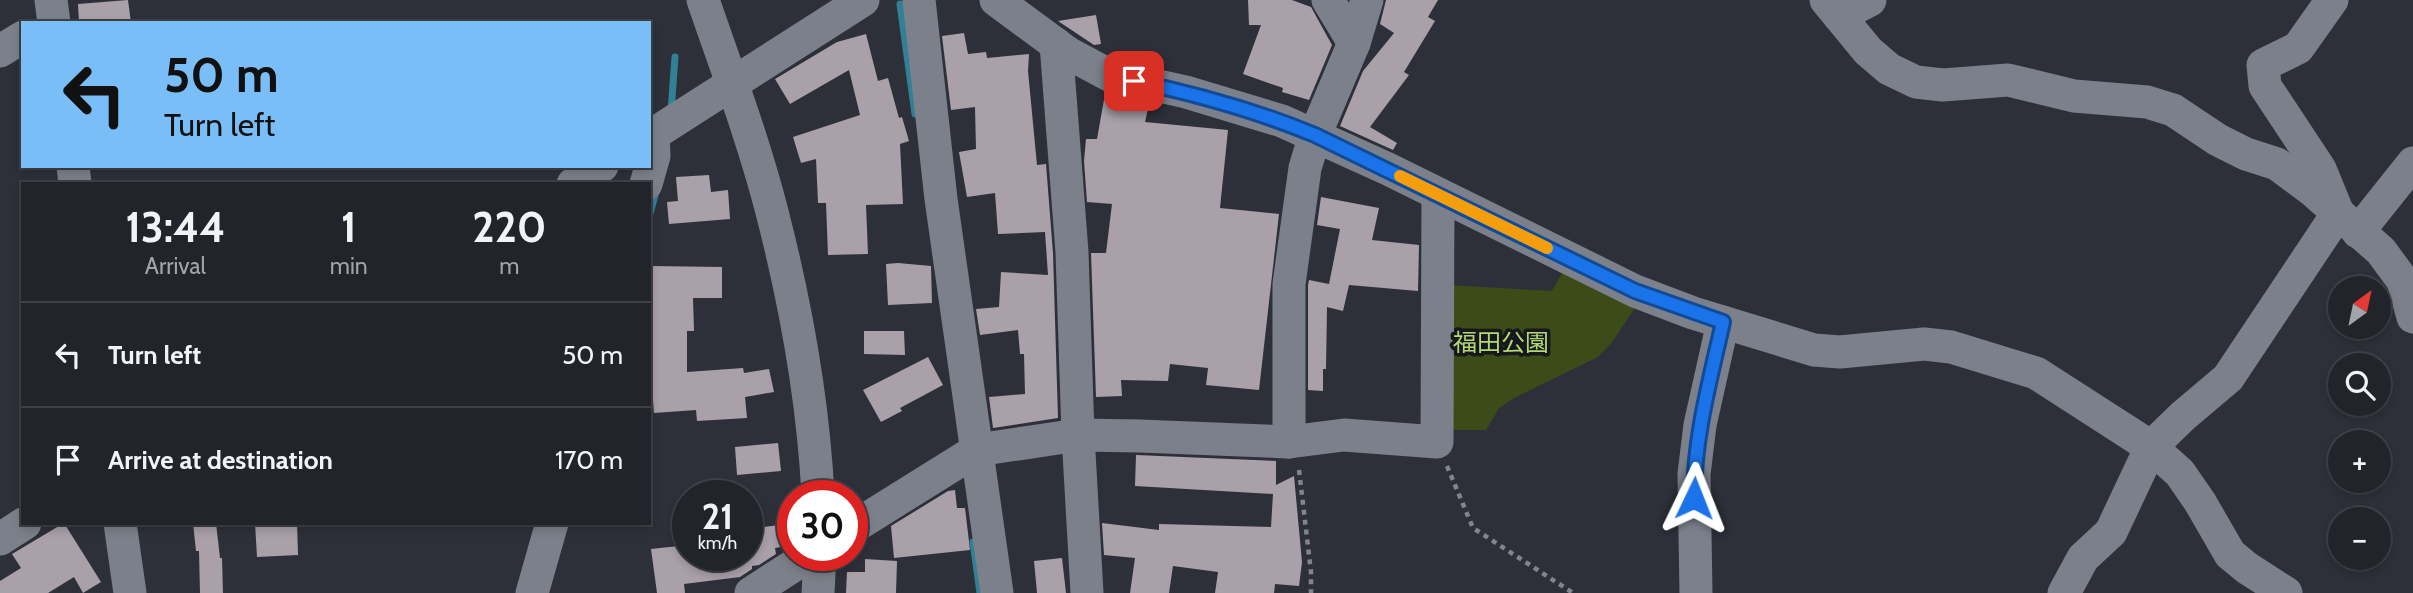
<!DOCTYPE html>
<meta charset="utf-8">
<style>
body{margin:0;font-family:Cabin,"Noto Sans JP",sans-serif;background:#2e3037;color:#f1f3f6;height:100vh;display:flex;flex-direction:column;font-size:26px;white-space:nowrap}
*{box-sizing:border-box;margin:0}
p{font-size:23px;color:#a2a4a9}
.icon{flex:none;width:38px;height:38px;fill:none;stroke:currentColor;stroke-width:2;stroke-linecap:round;stroke-linejoin:round}
.map{position:relative;flex:1;overflow:hidden}
.sheet{position:absolute;left:21px;top:182px;width:630px;height:343px;display:flex;flex-direction:column;background:#22242b;border-radius:0px;box-shadow:0 4px 10px #0003,0 0 0 2px #3f4147}
.sheet>*{flex:none}
.hud{position:absolute;left:21px;top:21px;width:630px;height:147px;border-radius:0px;box-shadow:0 4px 10px #0003,0 0 0 2px #3f4147;background:#7abef8;color:#111;overflow:hidden}
.needle{width:46px;rotate:33deg}
.tools{position:absolute;left:2328px;top:276px;display:grid;gap:14px}
.tools a{display:grid;place-items:center;width:63px;height:63px;border-radius:50%;background:#22242b;box-shadow:0 4px 10px #0003,0 0 0 2px #3f4147;font-size:35px}
.speed{position:absolute;left:672px;top:480px;display:flex;gap:14px;font-size:35px;font-weight:700;text-align:center}
.speed>*{display:grid;place-content:center;width:91px;height:91px;border-radius:50%;background:#22242b;box-shadow:0 4px 10px #0003,0 0 0 2px #3f4147;line-height:1}
.speed small{font-size:18px;font-weight:400}
.speed .limit{border:10px solid #d22;background:#fff;color:#111}
.pin{position:absolute;display:grid;place-items:center;width:60px;height:60px;color:#fff;margin:-30px;border-radius:14px;box-shadow:0 4px 10px #0006}
.me{position:absolute;width:77px;margin:-38px;rotate:2deg;stroke-linejoin:round;filter:drop-shadow(0 0 5px #0008)}
.turn{display:flex;align-items:center;gap:24px;height:147px;padding:0 28px;font-size:32px}
.turn .icon{width:91px;height:91px;stroke-width:2.5}
.turn b{display:block;font-size:49px;line-height:60px}
.eta{display:flex;justify-content:space-evenly;align-items:center;height:119px;text-align:center}
.eta b{font-size:42px;font-weight:700;line-height:49px}
ul{padding:0;list-style:none}
li{display:flex;align-items:center;gap:21px;height:105px;padding:0 28px;border-top:2px solid #3f4147}
li div{flex:1}
li b{display:block;font-size:26px}
li em{font-style:normal}
.map>svg:first-child{display:block}
.park{fill:#3b4c19}
.lines{fill:none;stroke-linecap:round;stroke-linejoin:round}
.stream{stroke:#308096;stroke-width:7}
.building{fill:#a9a0a9}
.path{stroke:#82858c;stroke-width:4.5;stroke-dasharray:5 5;stroke-linecap:butt}
.minor{stroke:#7b808a;stroke-width:33}
.route-casing{stroke:#114b97;stroke-width:18}
.route{stroke:#1a73e8;stroke-width:12}
.slow{stroke:#f59e0b;stroke-width:12}
.labels{text-anchor:middle;stroke-width:7;stroke-linejoin:round;paint-order:stroke}
.park-label{font-size:24px;fill:#b2d773;stroke:#17181c}
</style>
<div class="map">
<svg width="2413" height="593" viewBox="0 0 2413 593">
<rect width="100%" height="100%" fill="#2d3039"/>
<path class="park" d="M1565,268L1633,301L1634,309L1613,341L1598,357L1514,398L1499,408L1486,430H1444L1448,285L1552,291Z"/>
<g class="lines">
<g class="stream">
<path d="M900,4L915,114"/>
<path d="M671,112L675,57"/>
<path d="M649,217L657,188"/>
<path d="M973,542L980,593"/>
</g>
</g>
<g class="building">
<path d="M128,0L131,23H79L78,4Z"/>
<path d="M1248,0H1292L1311,7L1332,45L1309,100L1282,92L1283,88L1243,74L1261,25H1249Z"/>
<path d="M1386,0H1438L1428,17L1435,21L1404,72L1409,75L1370,127L1397,143L1393,150L1340,126L1363,71L1394,33L1380,24Z"/>
<path d="M1096,15L1101,44L1094,45L1058,21Z"/>
<path d="M964,33L968,54L986,52L987,58L1029,54L1028,71L1037,165L1046,164L1053,253L1058,418L993,428L989,397L1025,394L1024,354H1020L1018,330L980,335L976,309L999,307L1001,272L1048,275L1045,232L998,234L995,193L967,197L959,152L976,149L975,107L951,110L942,36Z"/>
<path d="M866,34L878,81L888,78L899,118L902,117L909,141L900,144L903,204L866,205L868,254L828,255L826,203H818L816,159L801,163L793,137L860,115L849,70L790,104L775,79L837,42Z"/>
<path d="M1105,94L1149,104L1145,122L1228,130L1220,208L1279,214L1259,390L1206,385L1208,368L1170,364L1168,381L1121,380L1122,396L1096,397L1091,253H1106L1112,204L1087,202L1084,161L1086,139H1097Z"/>
<path d="M709,175L711,192L728,190L730,219L669,224L667,202L678,201L676,177Z"/>
<path d="M1321,197L1379,208L1372,240L1419,245L1418,291L1349,285L1343,311L1327,307L1326,369H1323V391L1308,390V285L1309,280L1329,284L1340,229L1317,225Z"/>
<path d="M898,263L931,266L932,303L888,305L886,264Z"/>
<path d="M651,266L722,267V298H693L694,331H687V372L743,368L744,373L769,369L774,392L745,397L747,418L697,421L696,410L654,413L649,348V336H652Z"/>
<path d="M864,331H904L905,355L864,354Z"/>
<path d="M928,357L943,385L900,408L902,411L881,422L863,390Z"/>
<path d="M778,443L781,471L737,475L735,447Z"/>
<path d="M1136,455L1276,461V485L1294,476L1302,562L1299,586L1275,584L1274,593H1215L1218,572L1173,566L1169,593H1130L1135,558L1104,555L1102,523L1159,530V524L1271,527L1273,494L1135,486Z"/>
<path d="M955,490L957,508H965L970,550L894,558L891,526L948,491Z"/>
<path d="M64,523L101,582L83,593L74,577L48,593H0V581L21,568L12,554Z"/>
<path d="M193,523H216L220,558H222L223,593H200L199,551H196Z"/>
<path d="M255,523H297L298,555L257,557Z"/>
<path d="M779,525L781,547L775,548L776,554L759,565L752,566V569L740,577L684,584L685,593H657L651,549L688,545V555H747V529Z"/>
<path d="M1062,558L1066,593H1037L1034,561Z"/>
<path d="M865,559L897,561L896,593H846L847,572H865Z"/>
</g>
<g class="lines">
<g class="path">
<path d="M1447,466L1473,528L1573,593"/>
<path d="M1299,470L1311,572V593"/>
</g>
<g class="minor">
<path d="M51,0L54,23"/>
<path d="M703,0C727,70 754,141 772,212C796,305 813,399 818,495"/>
<path d="M919,0L941,199L997,593"/>
<path d="M996,0L1068,53L1109,75L1186,92L1282,121L1388,169L1635,291L1693,313L1814,350L1840,352L1924,344L1951,347L2036,373L2151,447L2180,473L2200,502L2230,554L2247,568L2286,593"/>
<path d="M1328,0L1354,43"/>
<path d="M1826,0L1868,51L1889,69L1916,82L1943,85L2008,80L2074,96L2147,102L2173,110L2218,140L2246,154L2277,164L2312,190L2381,251L2403,281L2413,317"/>
<path d="M1839,16L1870,0"/>
<path d="M1056,44L1072,252L1078,435L1087,593"/>
<path d="M0,51L23,37"/>
<path d="M649,137L863,0"/>
<path d="M73,166L75,184"/>
<path d="M573,184L602,166"/>
<path d="M646,184L654,156L653,134"/>
<path d="M2358,232L2413,163"/>
<path d="M1289,442V284L1305,168L1315,135L1354,43L1367,0"/>
<path d="M120,523L130,593"/>
<path d="M852,528L977,450L1078,435L1140,436L1289,442L1344,435L1437,442L1438,194"/>
<path d="M0,539L25,523"/>
<path d="M532,593L552,523"/>
<path d="M751,593L810,555"/>
<path d="M818,593L820,555"/>
<path d="M1696,593L1694,474L1700,425L1723,322"/>
<path d="M2064,593L2083,558L2111,532L2151,447L2183,416L2228,378L2338,213L2320,169L2265,86L2263,65L2298,48L2332,0"/>
</g>
</g>
<g class="lines">
<g class="route-casing">
<path id="route" d="M1134,81C1196,94 1257,111 1315,135L1635,291L1723,322C1710,380 1694,438 1694,498"/>
</g>
<use href="#route" class="route"/>
<path class="slow" d="M1400,176L1547,248"/>
</g>
<g class="labels">
<g class="park-label">
<text x="1501" y="351">福田公園</text>
</g>
</g>
</svg>
<div class="tools">
<a><svg class="needle" viewBox="-14 -14 28 28"><path d="M0-13l5 13h-10z" fill="#e53935"/><path d="M0 13l5-13h-10z" fill="#a2a4a9"/></svg></a>
<a><svg class="icon" aria-label="search" viewBox="0 0 24 24"><circle cx="10" cy="10" r="6"/><path d="M15 15l6 6"/></svg></a>
<a>+</a>
<a>−</a>
</div>
<div class="speed"><div>21<small>km/h</small></div><div class="limit">30</div></div>
<div class="pin" style="left:1134px;top:81px;background:#d93025"><svg class="icon" aria-label="arrive" viewBox="0 0 24 24"><path d="M6 21V4h12l-3 4 3 4H6"/></svg></div>
<svg class="me" style="left:1694px;top:498px" viewBox="-20 -20 40 40"><path d="M0-17L14 15 0 8-14 15z" fill="#1a73e8" stroke="#fff" stroke-width="4"/></svg>
<div class="hud">
<div class="turn"><svg class="icon" aria-label="left" viewBox="0 0 24 24"><path d="M17 20v-9H6M10 6l-5 5 5 5"/></svg><div><b>50 m</b>Turn left</div></div>
</div>
<section class="sheet">
<div class="eta">
<div><b>13:44</b><p>Arrival</p></div>
<div><b>1</b><p>min</p></div>
<div><b>220</b><p>m</p></div>
</div>
<ul>
<li><svg class="icon" aria-label="left" viewBox="0 0 24 24"><path d="M17 20v-9H6M10 6l-5 5 5 5"/></svg><div><b>Turn left</b></div><em>50 m</em></li>
<li><svg class="icon" aria-label="arrive" viewBox="0 0 24 24"><path d="M6 21V4h12l-3 4 3 4H6"/></svg><div><b>Arrive at destination</b></div><em>170 m</em></li>
</ul>
</section>
</div>
